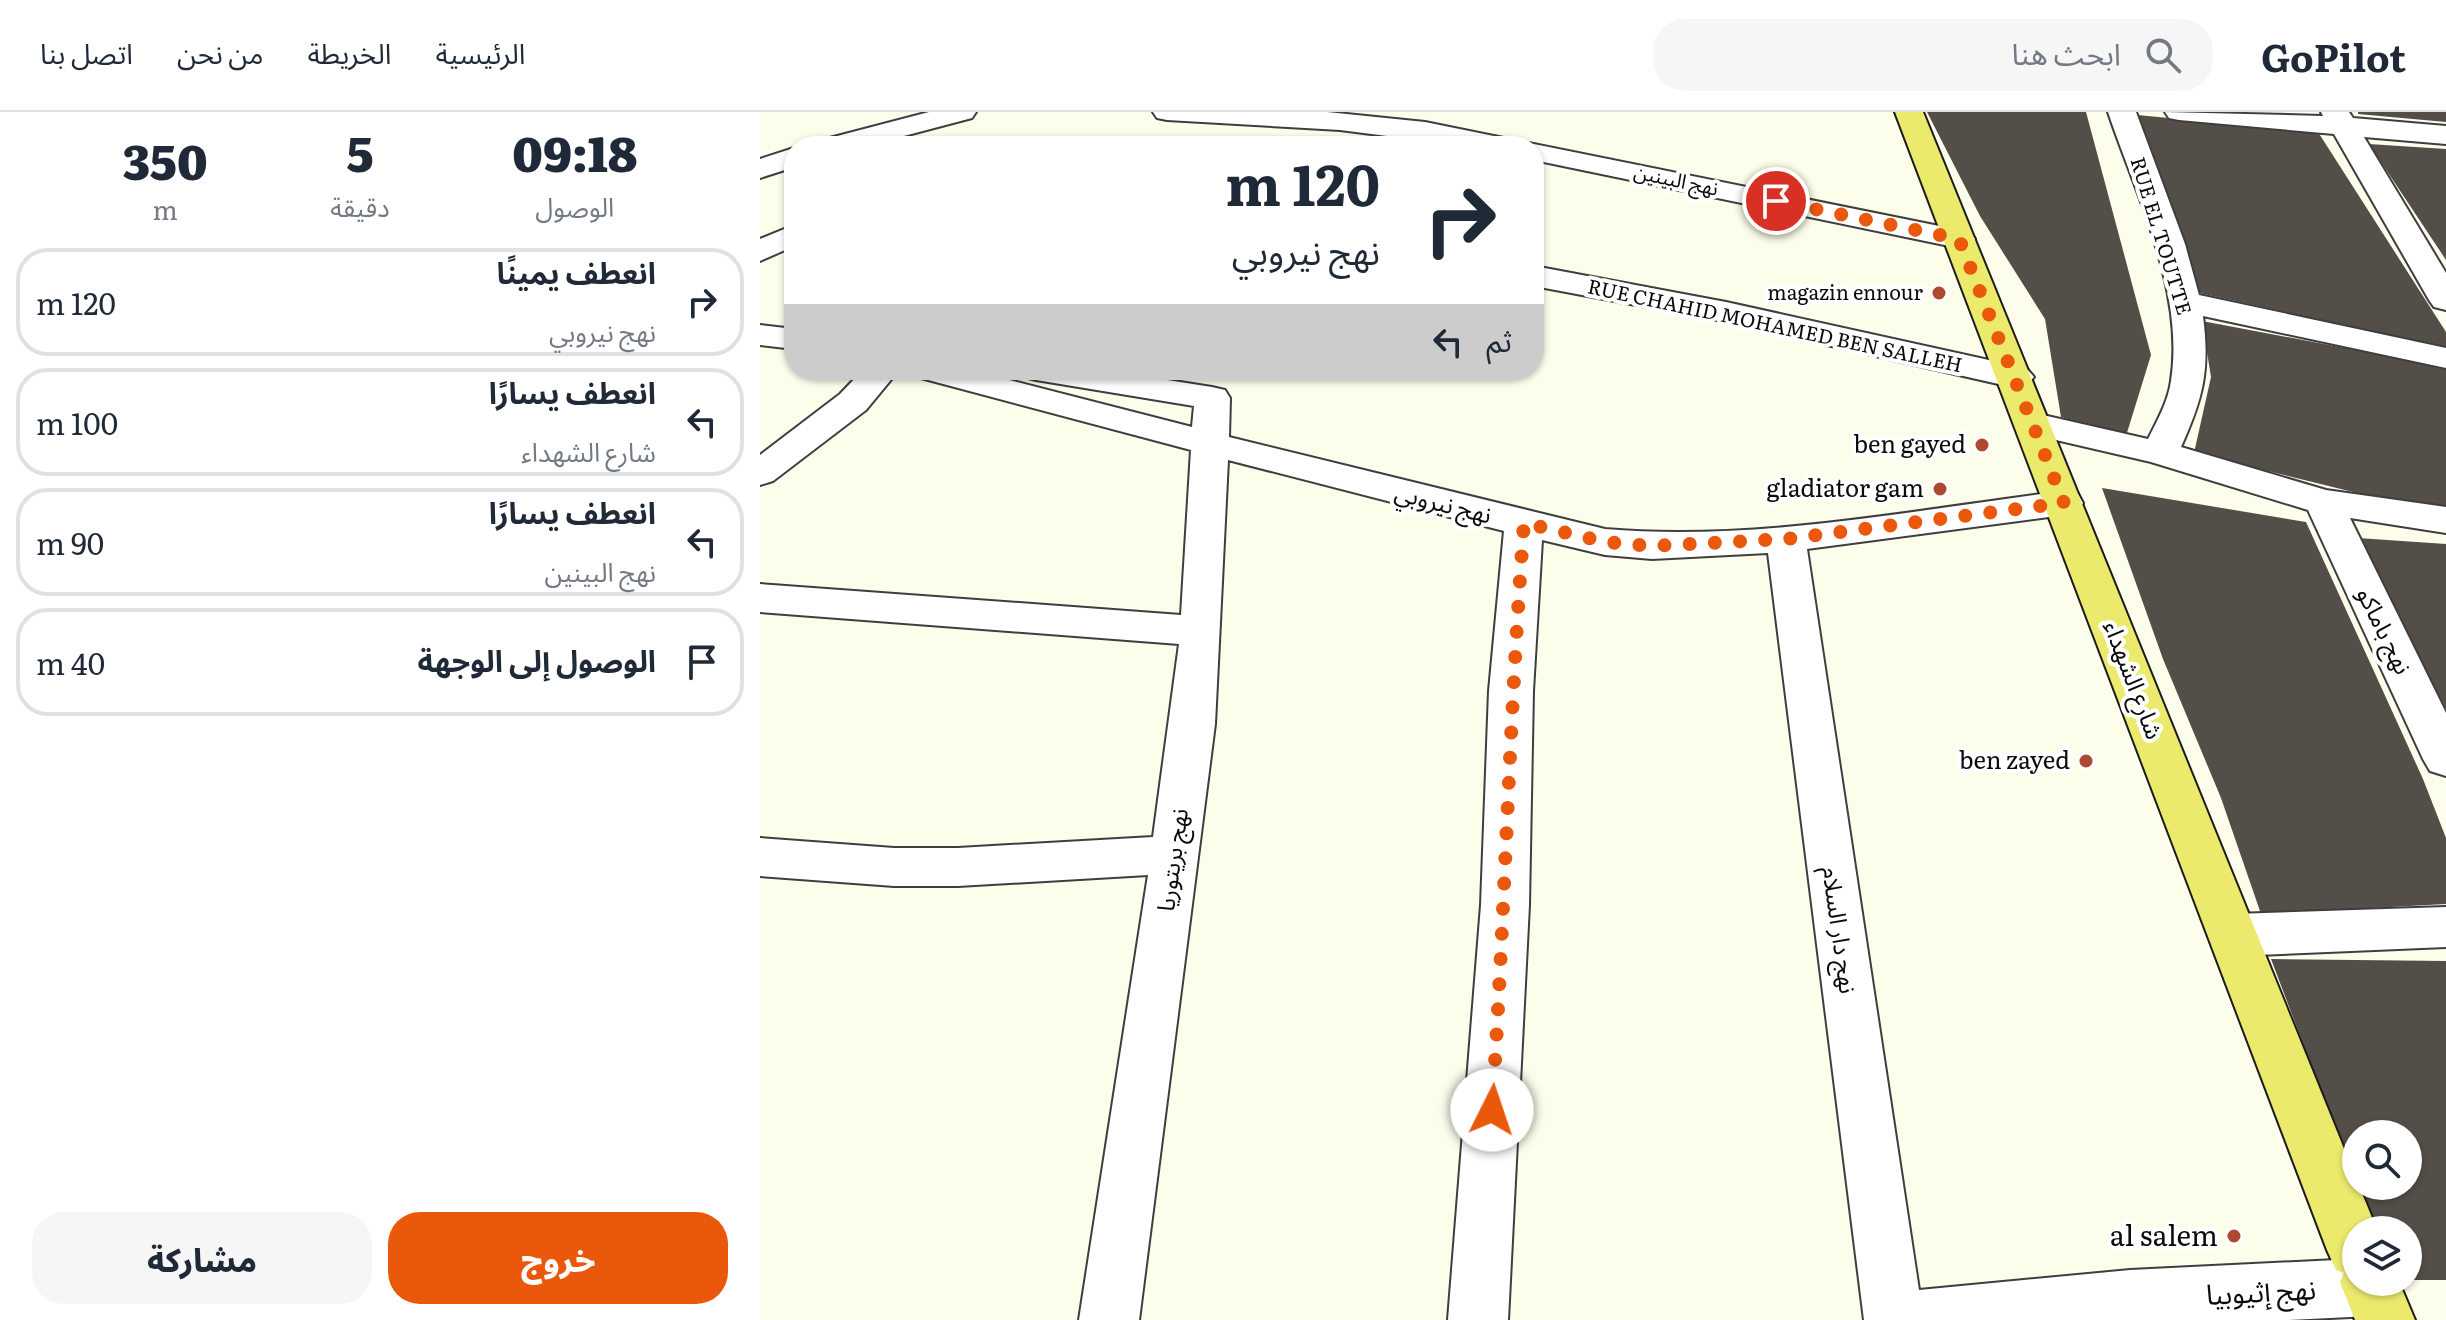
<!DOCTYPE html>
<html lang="ar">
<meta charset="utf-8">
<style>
body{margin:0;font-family:Literata,"Noto Sans Arabic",serif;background:#f6f6f7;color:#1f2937;direction:rtl;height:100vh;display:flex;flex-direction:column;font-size:30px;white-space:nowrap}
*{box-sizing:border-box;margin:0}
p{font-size:26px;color:#747a83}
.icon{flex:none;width:44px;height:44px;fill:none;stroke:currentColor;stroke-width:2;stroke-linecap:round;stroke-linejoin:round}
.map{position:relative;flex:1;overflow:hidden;direction:ltr}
.details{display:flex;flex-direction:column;background:#fff;width:760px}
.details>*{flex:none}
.hud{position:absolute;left:24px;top:24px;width:760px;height:244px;border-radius:32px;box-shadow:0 2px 6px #0004;direction:rtl;background:#fff;color:#1f2937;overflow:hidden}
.fabs{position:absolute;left:1582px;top:1008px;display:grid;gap:16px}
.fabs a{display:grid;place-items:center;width:80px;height:80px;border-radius:50%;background:#fff;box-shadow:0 2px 6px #0004;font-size:40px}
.pin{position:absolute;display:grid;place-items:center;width:68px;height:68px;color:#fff;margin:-34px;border:4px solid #fff;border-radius:50%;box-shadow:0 2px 8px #0007}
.me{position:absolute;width:88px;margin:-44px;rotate:4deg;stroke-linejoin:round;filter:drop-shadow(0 0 6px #0008)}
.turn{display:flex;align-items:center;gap:28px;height:168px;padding:0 32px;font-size:36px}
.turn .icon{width:104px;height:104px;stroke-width:2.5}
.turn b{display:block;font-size:56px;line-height:68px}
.then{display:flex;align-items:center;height:76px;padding:0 32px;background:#0003;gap:16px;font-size:30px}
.eta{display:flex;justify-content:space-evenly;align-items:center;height:136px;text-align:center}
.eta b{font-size:48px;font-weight:800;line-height:56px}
.cta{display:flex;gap:16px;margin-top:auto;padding:16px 32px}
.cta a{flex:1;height:92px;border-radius:32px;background:#ea580c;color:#fff;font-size:32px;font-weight:800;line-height:92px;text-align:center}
.cta a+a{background:#f6f6f7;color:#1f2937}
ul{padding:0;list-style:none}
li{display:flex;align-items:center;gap:24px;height:108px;margin:0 16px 12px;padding:0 16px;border:4px solid #e0e1e3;border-radius:32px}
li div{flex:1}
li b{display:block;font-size:30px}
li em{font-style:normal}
header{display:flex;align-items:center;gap:48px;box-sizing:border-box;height:112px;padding:0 40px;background:#fff;border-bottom:2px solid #e0e1e3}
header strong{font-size:38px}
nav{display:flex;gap:44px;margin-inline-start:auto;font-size:28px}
.search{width:560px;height:72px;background:#f6f6f7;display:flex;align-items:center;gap:20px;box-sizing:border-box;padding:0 28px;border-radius:32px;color:#747a83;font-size:30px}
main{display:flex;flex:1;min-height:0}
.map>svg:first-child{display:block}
.building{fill:#534f48}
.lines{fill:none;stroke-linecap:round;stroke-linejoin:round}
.minor-casing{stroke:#3e3e3e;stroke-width:4}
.major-casing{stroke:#1c1c1c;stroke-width:4}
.minor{fill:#fff;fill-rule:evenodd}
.major{fill:#ecea6c;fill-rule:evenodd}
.route{stroke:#ea580c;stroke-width:14;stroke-dasharray:0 25.2}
.poi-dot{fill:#ad4831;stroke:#fff;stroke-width:3}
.labels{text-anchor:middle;stroke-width:8;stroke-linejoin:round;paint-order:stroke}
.far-street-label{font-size:20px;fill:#0b0b0b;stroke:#fff}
.far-poi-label{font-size:20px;fill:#0b0b0b;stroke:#fff;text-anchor:end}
.poi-label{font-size:24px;fill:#0b0b0b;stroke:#fff;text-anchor:end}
.street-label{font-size:24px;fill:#0b0b0b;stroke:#fff}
.near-poi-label{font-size:28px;fill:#0b0b0b;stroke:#fff;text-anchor:end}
.near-street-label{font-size:28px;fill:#0b0b0b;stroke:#fff}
</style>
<header>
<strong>GoPilot</strong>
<div class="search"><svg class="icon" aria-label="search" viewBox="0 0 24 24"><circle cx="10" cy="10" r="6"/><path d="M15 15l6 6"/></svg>ابحث هنا</div>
<nav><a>الرئيسية</a><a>الخريطة</a><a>من نحن</a><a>اتصل بنا</a></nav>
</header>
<main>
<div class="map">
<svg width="1686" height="1208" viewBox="0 0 1686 1208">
<rect width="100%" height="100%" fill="#fcfdeb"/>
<g class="building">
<path d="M1167,0H1326L1391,243L1366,324L1301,305L1285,207L1220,104Z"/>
<path d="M1598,0H1686V10L1598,2Z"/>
<path d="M1377,3L1558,20L1686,220V235L1430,179L1400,69Z"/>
<path d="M1609,32L1686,37V148Z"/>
<path d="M1442,209L1686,255V397H1662L1434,341L1451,265Z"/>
<path d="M1342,376L1546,410L1663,667L1686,726V792L1501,802L1461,686L1403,547Z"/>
<path d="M1598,426L1686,432V597Z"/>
<path d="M1511,847L1686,849V1168H1648V1118H1613L1596,1074H1648V1022H1596V1072Z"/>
</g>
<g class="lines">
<g class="minor-casing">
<g id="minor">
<path d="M169,0H216L212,6L106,34H57L62,28Z"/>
<path d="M393,0H567L665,10L1199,118L1210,120L1215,127L1210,134L1199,136L774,48V34H705L580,18L407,8L397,6Z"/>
<path d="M1348,0H1376L1425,132L1439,183L1686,236V256L1443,204C1450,259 1443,286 1421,335L1566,378L1686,395V421L1590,406L1686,601V664L1670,659L1663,647L1548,398L1391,350L1261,320L1256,312L1261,304L1274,301L1388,327C1397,309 1408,290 1411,269C1425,180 1376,83 1348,0Z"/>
<path d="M1405,0L1563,4L1561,0H1589L1593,6L1686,14V32L1604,25L1686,161V198L1674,195L1669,188L1574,22L1419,8L1409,6Z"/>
<path d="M34,36V55L0,66V47Z"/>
<path d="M34,113V134L0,149V127Z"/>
<path d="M774,154L966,190L1256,254L1268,258L1274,265L1268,272L1256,276L966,210L774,174Z"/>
<path d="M0,213L34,217V237L0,233Z"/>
<path d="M103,258H139L106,298L13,369L0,373V343L80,282Z"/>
<path d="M152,258H210L432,315L434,294L276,268L264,265L259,258H343L452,275L465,278L470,286L469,325L845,417C997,430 1153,398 1304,379L1318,382L1323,391L1318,400L1304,403L1047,437L1159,1178L1370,1158L1596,1147V1170H1638L1640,1175L1632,1195L1611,1204L1529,1208H1104L1008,441L892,447L845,443L782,428L773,579L769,793L748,1208H688L721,793L729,579L744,419L468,348L455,612L379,1208H319L388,763L198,774H134L0,764V726L134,736H198L393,725L419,532L0,500V472L421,503L431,338L157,265Z"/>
<path d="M1686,795V835L1473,844L1455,838L1448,823L1455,808L1473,802Z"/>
</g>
</g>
<g class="major-casing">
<path id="major" d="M1135,0H1163L1617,1118H1596V1170H1639L1655,1208H1595L1580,1170L1584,1161L1576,1158L1567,1138Z"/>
</g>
<use href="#minor" class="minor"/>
<use href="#major" class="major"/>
</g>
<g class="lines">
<path class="route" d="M732,998C745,802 749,607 764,411L845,430L892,434L1026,427L1304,391L1199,127L1016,89"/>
</g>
<g class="poi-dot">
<circle cx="1179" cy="181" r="8"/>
<circle cx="1222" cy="333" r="8"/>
<circle cx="1180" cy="377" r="8"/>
<circle cx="1326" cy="649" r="8"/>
<circle cx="1474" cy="1124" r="8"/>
</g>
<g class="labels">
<g class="far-street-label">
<text transform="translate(916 68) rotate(12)" y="7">نهج البينين</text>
<text transform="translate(1401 124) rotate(73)" y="7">RUE EL TOUTTE</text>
<text transform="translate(1015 214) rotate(12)" y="7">RUE CHAHID MOHAMED BEN SALLEH</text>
</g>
<g class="far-poi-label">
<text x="1163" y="188">magazin ennour</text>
</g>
<g class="poi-label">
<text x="1206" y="341">ben gayed</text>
<text x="1164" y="385">gladiator gam</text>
<text x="1310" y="657">ben zayed</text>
</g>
<g class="street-label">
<text transform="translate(683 392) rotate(14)" y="8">نهج نيروبي</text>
<text transform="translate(1624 519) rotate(64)" y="8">نهج باماكو</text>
<text transform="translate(1373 568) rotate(69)" y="8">شارع الشهداء</text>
<text transform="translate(413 748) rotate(-82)" y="8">نهج بريتوريا</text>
<text transform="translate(1079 818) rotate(82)" y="8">نهج دار السلام</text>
</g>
<g class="near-poi-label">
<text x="1458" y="1134">al salem</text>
</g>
<g class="near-street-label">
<text transform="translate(1501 1180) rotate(-3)" y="10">نهج إثيوبيا</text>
</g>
</g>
</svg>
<div class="fabs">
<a><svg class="icon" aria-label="search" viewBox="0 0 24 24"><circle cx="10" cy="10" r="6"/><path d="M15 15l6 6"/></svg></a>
<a><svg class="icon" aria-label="layers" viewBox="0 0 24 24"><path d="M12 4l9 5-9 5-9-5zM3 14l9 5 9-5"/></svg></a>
</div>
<div class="pin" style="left:1016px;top:89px;background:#d93025"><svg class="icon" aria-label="arrive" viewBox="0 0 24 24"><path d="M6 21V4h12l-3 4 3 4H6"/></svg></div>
<svg class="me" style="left:732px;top:998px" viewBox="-20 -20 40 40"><circle r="19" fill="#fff"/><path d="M0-13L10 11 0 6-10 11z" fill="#ea580c"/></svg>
<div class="hud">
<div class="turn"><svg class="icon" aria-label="right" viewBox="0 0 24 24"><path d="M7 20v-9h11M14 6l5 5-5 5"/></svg><div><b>120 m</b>نهج نيروبي</div></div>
<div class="then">ثم<svg class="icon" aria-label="left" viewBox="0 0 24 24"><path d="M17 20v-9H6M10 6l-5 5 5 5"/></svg></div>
</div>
</div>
<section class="details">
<div class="eta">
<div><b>09:18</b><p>الوصول</p></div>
<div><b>5</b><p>دقيقة</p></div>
<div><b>350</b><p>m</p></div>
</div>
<ul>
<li><svg class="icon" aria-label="right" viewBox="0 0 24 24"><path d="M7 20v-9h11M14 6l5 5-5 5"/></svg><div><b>انعطف يمينًا</b><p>نهج نيروبي</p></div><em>120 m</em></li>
<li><svg class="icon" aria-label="left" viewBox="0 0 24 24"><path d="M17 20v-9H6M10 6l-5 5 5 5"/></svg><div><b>انعطف يسارًا</b><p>شارع الشهداء</p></div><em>100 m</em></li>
<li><svg class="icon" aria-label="left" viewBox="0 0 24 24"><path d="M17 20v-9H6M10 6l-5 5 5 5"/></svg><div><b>انعطف يسارًا</b><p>نهج البينين</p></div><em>90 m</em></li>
<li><svg class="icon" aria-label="arrive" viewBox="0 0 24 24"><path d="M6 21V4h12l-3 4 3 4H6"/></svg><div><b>الوصول إلى الوجهة</b></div><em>40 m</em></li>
</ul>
<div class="cta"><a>خروج</a><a>مشاركة</a></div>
</section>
</main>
